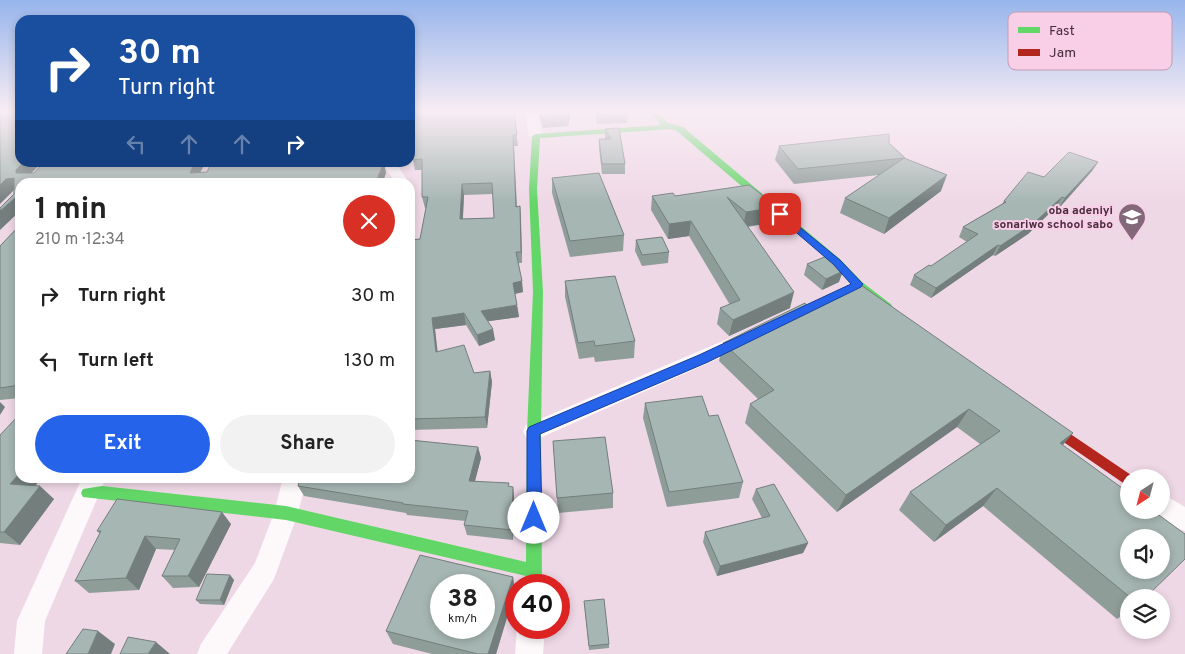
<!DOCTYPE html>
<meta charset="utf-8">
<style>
body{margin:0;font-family:Overpass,sans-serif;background:#f2f2f2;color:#222;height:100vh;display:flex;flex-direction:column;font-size:19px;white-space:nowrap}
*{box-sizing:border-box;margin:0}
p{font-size:16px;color:#767676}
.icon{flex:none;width:28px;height:28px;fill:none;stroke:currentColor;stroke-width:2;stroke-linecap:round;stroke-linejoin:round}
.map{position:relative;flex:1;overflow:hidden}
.sheet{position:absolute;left:15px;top:178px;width:400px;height:305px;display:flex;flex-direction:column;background:#fff;border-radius:15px;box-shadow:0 2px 8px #0003}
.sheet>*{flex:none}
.hud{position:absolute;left:15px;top:15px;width:400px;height:152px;border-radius:15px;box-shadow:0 2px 8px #0003;background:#1a4fa0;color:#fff;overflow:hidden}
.needle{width:32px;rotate:216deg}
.fabs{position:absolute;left:1120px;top:469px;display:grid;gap:10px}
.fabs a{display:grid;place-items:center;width:50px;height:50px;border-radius:50%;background:#fff;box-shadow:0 2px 8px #0003;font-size:25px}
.speed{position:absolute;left:430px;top:574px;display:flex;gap:10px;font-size:25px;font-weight:700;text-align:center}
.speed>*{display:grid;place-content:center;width:65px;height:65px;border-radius:50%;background:#fff;box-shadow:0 2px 8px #0003;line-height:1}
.speed small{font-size:12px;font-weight:400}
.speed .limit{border:8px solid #d22;background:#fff;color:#111}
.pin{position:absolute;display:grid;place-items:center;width:42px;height:42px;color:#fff;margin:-21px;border-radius:10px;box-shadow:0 2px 8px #0006}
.me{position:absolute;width:55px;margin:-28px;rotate:0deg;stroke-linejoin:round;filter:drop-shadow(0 0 4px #0008)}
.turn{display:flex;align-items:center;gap:18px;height:105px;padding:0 20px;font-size:22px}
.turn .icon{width:65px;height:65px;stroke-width:2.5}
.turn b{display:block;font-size:35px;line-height:42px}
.lanes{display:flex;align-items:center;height:48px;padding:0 20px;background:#0003;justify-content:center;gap:25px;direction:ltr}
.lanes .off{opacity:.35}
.round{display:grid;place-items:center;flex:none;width:52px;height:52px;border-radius:26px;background:#f2f2f2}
.summary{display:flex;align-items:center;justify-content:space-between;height:85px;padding:0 20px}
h1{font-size:30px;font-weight:700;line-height:38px}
.primary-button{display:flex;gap:10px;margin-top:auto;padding:10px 20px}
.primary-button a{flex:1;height:58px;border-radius:30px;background:#2563eb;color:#fff;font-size:20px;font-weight:700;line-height:58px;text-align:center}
.primary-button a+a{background:#f2f2f2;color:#222}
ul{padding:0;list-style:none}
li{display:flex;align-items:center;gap:15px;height:65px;padding:0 20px}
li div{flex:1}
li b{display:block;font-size:19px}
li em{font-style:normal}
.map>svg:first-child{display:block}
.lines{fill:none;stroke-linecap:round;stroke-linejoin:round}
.street{fill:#fdf9fb;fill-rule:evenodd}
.fast{fill:#63d668;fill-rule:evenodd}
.jam{fill:#b3261e;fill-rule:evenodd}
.wall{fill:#8f9d99;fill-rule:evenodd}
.shaded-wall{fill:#747f7d}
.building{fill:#a6b6b2;stroke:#747f7d;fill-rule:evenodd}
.route{fill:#2563eb;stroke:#184099}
.labels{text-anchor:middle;stroke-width:4;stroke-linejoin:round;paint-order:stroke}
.poi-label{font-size:12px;font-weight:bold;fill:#482c3d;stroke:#f9cee7;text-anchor:end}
.key{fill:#f9cee7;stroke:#c49db4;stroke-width:1}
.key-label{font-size:14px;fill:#482c3d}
</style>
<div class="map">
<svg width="1185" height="654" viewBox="0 0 1185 654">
<rect width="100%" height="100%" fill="#efd8e6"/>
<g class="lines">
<g class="street">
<path d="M525,111H537L543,136L541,139L536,140L529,136Z"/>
<path d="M381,162H395L409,182H395Z"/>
<path d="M744,332L751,334L754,339L751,344L542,437L534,440L526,437L523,431L526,425Z"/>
<path d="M82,478H106L45,621L42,654H14L17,621Z"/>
<path d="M283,478H307L298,513L274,579L227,654H197L201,644L255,563L274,513Z"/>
<path d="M1161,493L1185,507V531L1176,528L1153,512L1152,510H1161Z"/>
<path d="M517,628H545L543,654H515Z"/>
</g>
<path class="fast" d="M648,111H656L668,123L683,127L841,260L862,282L892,305L891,308C876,311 843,275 833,264L677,131L672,129L540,138L537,189L543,292L541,431L542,585H526V576L286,520L83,497L81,493L83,489L102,486L286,506L526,562L527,431L533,292L529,189L532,136L536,134L661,125Z"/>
<path class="jam" d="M1038,412L1134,477L1129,478V487L1033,421L1032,417L1033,413Z"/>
</g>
<g class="wall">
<path d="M410,111H519L514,112L518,146H514L517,207L520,206L522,263H518L523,292L515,294L519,317L488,321L495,340L479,346L466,325L435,329L437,352L474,373L490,371L492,382L487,428L410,430V240L420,239L426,208H425L422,197V170H415L413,160L414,145L410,146ZM493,194L494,218L463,219L464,195Z"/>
<path d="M538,111H571L568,126L543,128Z"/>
<path d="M595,111H626L628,113L627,123L597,124Z"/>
<path d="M605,129L625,164V174H602L599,149V139H605Z"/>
<path d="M889,143L905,158L941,191L884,234L840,213L845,198L879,175L794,184L775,160L779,146Z"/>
<path d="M1098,162L1092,171L1059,208L1056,207L1028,234L995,256L993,255L931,298L910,285L914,275L931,266L967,242L959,237L963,227L1002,204L1004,201Z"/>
<path d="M552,178L624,235L623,251L570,257L552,193Z"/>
<path d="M749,185L769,223L748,227L790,308L729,336L717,324L720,308L730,305L689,236L668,239L651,210L652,196H675Z"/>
<path d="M20,225V398L0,400V246Z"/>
<path d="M636,240L669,252L668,263L642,266L635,251Z"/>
<path d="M807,264L839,282L822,290L804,275Z"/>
<path d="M565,281L635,341L634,358L595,362L594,357L579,359L565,297Z"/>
<path d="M808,308L1063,445L1145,598H1129V611L1117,619L983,506L934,542L899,510L910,492L980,444L957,427L837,512L745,423L750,404L758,399L719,361L723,343Z"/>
<path d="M645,403L743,482L739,498L667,507L643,418Z"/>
<path d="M0,435L42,478L35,486L54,499L20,545L0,543Z"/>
<path d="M553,441L613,493V508L558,513Z"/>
<path d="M478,447L481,458L475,481L513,487L514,498L513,540L467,535L464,525L465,521L407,515L406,513L304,496L298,486Z"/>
<path d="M756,489L808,543L803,553L717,576L703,542L705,532L762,518L752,499Z"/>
<path d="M231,524L199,587L173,588L162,576L175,550L156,549L139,590L89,593L75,581L100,534L97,531Z"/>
<path d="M230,575L234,580L224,605L200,604L196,600Z"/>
<path d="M513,577L515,591L496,654H432L393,644L386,631Z"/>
<path d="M584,601L609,644V648L589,650Z"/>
</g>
<g class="shaded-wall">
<path d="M569,111H571L568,126V116Z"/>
<path d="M415,134L417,144L410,146V135Z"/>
<path d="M24,162H42L24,181L16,173V170Z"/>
<path d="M195,162H206L195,182L190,173Z"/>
<path d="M384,162L386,173L383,182H376Z"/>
<path d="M1098,162L1092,171L1059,208L1065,198Z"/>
<path d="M947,175L941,191L884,234L889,218Z"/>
<path d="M14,178V190L0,204V185L6,179Z"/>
<path d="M462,184L464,195L462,230L460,219Z"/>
<path d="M1062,197L1056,207L1028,234L995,256L1000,246Z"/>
<path d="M15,198L20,204V211L0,230V211Z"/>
<path d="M520,206L521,217L522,263L521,252Z"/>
<path d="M772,208L769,223L743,227L746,212Z"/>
<path d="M691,221L689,236L668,239L669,224Z"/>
<path d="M998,245L993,255L931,298L936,288Z"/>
<path d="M843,271L839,282L822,290L826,279Z"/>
<path d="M522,281L523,292L514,294L513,283Z"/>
<path d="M794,292L790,308L729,336L733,320Z"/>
<path d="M517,305L519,317L483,322L481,311Z"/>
<path d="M464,313L466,325L435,329L439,363L436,352L432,318Z"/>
<path d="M493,329L495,340L479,346L477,335Z"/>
<path d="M490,371L492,382L487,428L485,417Z"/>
<path d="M0,402L5,407L0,415Z"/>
<path d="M969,409L957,427L837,512L846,495Z"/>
<path d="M1073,433L1058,451L1060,443Z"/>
<path d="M478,447L481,458L472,492L469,481Z"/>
<path d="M20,473V478H42L25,497L10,484Z"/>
<path d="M40,486L54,499L20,545L4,532Z"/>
<path d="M513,487L514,498L513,540L512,530Z"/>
<path d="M997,488L983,506L934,542L946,525Z"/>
<path d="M222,512L231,524L199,587L188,576Z"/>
<path d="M145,536L156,549L139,590L126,578Z"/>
<path d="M808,543L803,553L717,576L720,566Z"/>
<path d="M230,575L234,580L224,605L220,600Z"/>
<path d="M513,577L515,591L496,654H488Z"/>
<path d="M98,631L115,644L111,654H88Z"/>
<path d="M156,642L170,654H148Z"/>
</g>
<g class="building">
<path d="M0,111H20V162H24L16,170V173H34L44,162H195L190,173L207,172L212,162H361V164L384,162L376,182H20V202L15,198L0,211V208L14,194V178L6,179L0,185Z"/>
<path d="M410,111H514L517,135H513L516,207L520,206L521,252H516L522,281L513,283L517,305L481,311L493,329L477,335L464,313L432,318L436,352L464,345L474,373L490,371L485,417L410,419V240L420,239L428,197H422V159L413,160L415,134L410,135ZM492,183L494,218L460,219L462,184Z"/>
<path d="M540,111H569L568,116L542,118Z"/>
<path d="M596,111H626L628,113L597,115Z"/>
<path d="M619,128L625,164H602L599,139H611L605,129Z"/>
<path d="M889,134V143L905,158L798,169L779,146Z"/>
<path d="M1069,152L1098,162L1065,198L1062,197L1033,224L1000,246L998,245L936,288L914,275L929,265L931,266L978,234L963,227L1006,202L1004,201L1028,172L1044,177Z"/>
<path d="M904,158L947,175L889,218L845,198Z"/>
<path d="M599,173L624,235L570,241L552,178Z"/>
<path d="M749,185L761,194L772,208L746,212L727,197L794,292L733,320L720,308L740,300L691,221L669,224L652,196L673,193L675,196Z"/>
<path d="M20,225V385L0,388V246Z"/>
<path d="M662,237L669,252L642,255L636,240Z"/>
<path d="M827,256L843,271L826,279L807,264Z"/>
<path d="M615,276L635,341L595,346L594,341L578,343L565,281Z"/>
<path d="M858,283L1073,433L1060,443L1129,493V510H1152L1185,534V559L1145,598H1131L997,488L946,525L910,492L1000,431L969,409L846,495L750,404L774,390L723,343L805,303L808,308ZM1129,538H1161V570H1129Z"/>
<path d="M702,396L709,416L718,415L743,482L669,492L645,403Z"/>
<path d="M20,414V473L10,484L40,486L4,532H0V435Z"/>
<path d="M605,437L613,493L557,498L553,441Z"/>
<path d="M410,440L478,447L469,481L509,483L508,486L513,487L512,530L464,525L468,511L403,504V503L298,486L300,478H410Z"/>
<path d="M774,484L808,543L720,566L705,532L770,516L756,489Z"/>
<path d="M117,499L222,512L188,576H162L180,539L145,536L126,578L75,581L101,531H97Z"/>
<path d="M420,555L513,577L488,654H478L386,631ZM441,585H484V628H441Z"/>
<path d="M207,574L230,575L220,600H196Z"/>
<path d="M604,599L609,644L589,646L584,601Z"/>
<path d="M83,629L98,631L88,654H66Z"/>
<path d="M128,637L156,642L148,654H120Z"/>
</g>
<linearGradient id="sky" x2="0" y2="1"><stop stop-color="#97b5ec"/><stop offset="0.55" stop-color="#f8edf4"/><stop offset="1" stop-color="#f8edf4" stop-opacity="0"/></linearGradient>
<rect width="1185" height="203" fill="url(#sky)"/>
<path class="route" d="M780,211L840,260L861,282L863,284L861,287L708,362L540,434L542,518L540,523L534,525L529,523L527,518V431L529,427L699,355L851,284L833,264L777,216V212Z"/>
<defs>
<g id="school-pin" transform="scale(1.4375)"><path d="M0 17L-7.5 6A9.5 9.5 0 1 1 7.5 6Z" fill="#826878" stroke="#f9cee7"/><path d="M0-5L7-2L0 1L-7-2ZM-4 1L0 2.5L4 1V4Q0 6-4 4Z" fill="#fff"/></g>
</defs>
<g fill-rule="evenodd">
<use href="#school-pin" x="1132" y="217"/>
</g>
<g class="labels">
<g class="poi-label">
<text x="1113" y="214">oba adeniyi<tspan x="1113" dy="14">sonariwo school sabo</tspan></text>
</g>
</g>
<rect x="1008" y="12" width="164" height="58" rx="8" class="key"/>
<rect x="1018" y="27" width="22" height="6" fill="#63d668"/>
<rect x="1018" y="49" width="22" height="7" fill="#b3261e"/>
<g class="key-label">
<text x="1049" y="35">Fast</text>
<text x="1049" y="57">Jam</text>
</g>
</svg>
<div class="fabs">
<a><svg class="needle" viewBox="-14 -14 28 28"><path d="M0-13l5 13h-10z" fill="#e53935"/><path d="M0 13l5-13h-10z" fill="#767676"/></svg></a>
<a><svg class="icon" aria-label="sound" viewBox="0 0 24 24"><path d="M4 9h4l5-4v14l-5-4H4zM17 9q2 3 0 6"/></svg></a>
<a><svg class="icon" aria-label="layers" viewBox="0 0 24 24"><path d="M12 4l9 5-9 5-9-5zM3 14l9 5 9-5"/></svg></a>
</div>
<div class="speed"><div>38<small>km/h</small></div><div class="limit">40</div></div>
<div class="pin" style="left:780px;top:214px;background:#d93025"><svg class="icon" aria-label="arrive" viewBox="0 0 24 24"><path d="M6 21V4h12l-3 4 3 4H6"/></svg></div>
<svg class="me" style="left:534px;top:518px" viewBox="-20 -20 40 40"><circle r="19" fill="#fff"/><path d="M0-13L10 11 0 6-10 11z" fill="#2563eb"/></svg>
<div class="hud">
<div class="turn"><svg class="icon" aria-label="right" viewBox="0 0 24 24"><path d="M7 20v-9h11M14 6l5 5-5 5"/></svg><div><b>30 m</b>Turn right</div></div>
<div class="lanes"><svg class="icon off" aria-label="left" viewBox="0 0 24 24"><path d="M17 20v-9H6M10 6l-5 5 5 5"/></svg><svg class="icon off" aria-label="ahead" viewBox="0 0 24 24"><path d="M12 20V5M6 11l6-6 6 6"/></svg><svg class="icon off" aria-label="ahead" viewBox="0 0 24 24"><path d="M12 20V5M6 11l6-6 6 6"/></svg><svg class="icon" aria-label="right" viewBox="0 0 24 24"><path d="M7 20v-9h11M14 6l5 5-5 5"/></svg></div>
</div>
<section class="sheet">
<div class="summary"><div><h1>1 min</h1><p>210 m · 12:34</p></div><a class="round" style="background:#d93025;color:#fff"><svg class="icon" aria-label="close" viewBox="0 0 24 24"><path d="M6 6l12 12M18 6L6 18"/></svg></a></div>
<ul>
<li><svg class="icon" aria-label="right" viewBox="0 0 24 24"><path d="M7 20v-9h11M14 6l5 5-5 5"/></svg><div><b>Turn right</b></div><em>30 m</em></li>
<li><svg class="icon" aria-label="left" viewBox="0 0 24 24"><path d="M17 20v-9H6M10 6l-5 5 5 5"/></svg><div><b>Turn left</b></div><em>130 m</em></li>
</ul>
<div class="primary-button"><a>Exit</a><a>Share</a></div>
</section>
</div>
